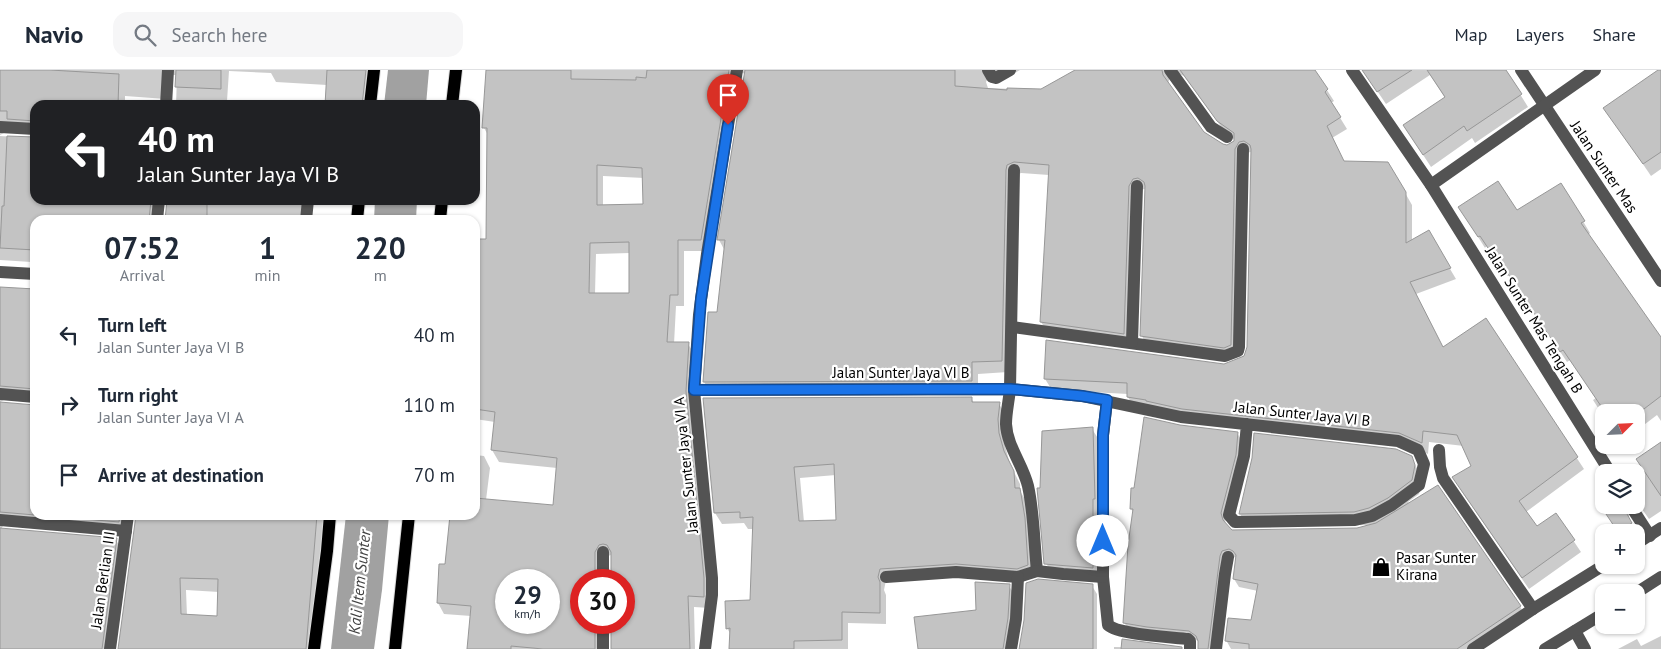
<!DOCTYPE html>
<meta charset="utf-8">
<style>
body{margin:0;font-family:"PT Sans",sans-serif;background:#f6f6f7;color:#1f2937;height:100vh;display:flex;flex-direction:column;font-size:19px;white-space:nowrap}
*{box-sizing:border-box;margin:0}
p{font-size:16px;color:#747a83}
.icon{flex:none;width:28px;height:28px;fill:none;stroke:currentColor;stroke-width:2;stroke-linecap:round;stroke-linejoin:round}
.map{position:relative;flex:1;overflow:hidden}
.panel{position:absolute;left:30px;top:145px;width:450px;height:305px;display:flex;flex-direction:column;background:#fff;border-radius:15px;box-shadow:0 1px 4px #0004}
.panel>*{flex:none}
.top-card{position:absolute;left:30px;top:30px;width:450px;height:105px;border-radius:15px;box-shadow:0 1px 4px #0004;background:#202124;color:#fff;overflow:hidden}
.needle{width:32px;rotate:66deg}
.controls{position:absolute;left:1595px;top:334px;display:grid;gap:10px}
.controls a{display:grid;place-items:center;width:50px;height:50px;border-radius:10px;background:#fff;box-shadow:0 1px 4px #0004;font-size:25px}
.speed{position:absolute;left:495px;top:499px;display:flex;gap:10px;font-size:25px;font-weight:700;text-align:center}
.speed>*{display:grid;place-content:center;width:65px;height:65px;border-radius:50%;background:#fff;box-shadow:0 1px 4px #0004;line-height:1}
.speed small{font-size:12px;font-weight:400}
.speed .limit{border:8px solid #d22;background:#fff;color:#111}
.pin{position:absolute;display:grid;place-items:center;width:42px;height:42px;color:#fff;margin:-51px -21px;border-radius:50% 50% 50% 0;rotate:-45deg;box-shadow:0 0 5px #0007}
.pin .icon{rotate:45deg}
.me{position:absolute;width:55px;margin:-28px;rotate:0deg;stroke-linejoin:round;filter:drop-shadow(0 0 4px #0008)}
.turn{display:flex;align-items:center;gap:18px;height:105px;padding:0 25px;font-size:22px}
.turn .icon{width:65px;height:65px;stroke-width:2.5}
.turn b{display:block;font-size:35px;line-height:42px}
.eta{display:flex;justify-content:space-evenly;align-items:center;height:85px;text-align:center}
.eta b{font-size:30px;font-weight:800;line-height:35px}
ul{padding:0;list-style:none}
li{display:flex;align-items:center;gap:15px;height:70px;padding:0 25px}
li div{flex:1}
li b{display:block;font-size:19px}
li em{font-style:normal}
header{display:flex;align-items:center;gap:30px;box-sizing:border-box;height:70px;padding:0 25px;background:#fff;border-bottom:1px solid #e0e1e3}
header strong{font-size:24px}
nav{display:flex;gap:28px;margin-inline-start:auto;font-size:18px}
.search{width:350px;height:45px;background:#f6f6f7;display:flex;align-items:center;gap:12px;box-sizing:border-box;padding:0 18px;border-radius:15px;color:#747a83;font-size:19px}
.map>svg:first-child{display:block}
.water{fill:#a1a1a1}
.shadow{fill:#0003;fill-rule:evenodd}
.building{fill:#c3c3c3;stroke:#979797;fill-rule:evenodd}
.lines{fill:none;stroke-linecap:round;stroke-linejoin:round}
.major-casing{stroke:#dbdbdb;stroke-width:14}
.minor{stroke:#535353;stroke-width:12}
.major{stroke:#000;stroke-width:12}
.route-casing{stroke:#114b97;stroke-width:12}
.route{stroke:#1a73e8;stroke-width:9}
.labels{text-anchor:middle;stroke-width:4.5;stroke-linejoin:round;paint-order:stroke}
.street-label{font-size:15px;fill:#000;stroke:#fff}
.poi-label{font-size:15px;fill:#000;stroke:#fff;text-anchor:start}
.water-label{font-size:16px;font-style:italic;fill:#424242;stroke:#fff}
</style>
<header>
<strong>Navio</strong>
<div class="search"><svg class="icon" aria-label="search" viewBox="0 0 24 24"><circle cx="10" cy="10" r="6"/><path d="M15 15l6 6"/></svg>Search here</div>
<nav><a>Map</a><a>Layers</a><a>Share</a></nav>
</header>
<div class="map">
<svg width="1661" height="579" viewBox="0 0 1661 579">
<rect width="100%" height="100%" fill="#fff"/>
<g class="water">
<path d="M388,0H429L426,35H384Z"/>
<path d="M375,130H417L416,150H374Z"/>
<path d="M346,445H389L382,520L374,579H331Z"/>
</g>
<g class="shadow">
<path d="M0,0H378L370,35H326L327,15L276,12L271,3L229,1L227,31H219V35H176L177,5H172L166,29L125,26V35H35V63L8,61L0,65Z"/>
<path d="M490,0H1020L1004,9L990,4L986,12L988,18L1041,20L1078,0H1314L1334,31L1331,33L1347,59L1332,68L1344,92L1388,93L1412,135V171L1428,162L1456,209L1416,224L1443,279L1486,250L1584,399L1526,442L1537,458L1556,445L1581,482L1529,519L1460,419L1473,396L1464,376L1429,372L1428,384L1406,374L1134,338L1128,327V324L1052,320L1045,309L1224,295L1245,287L1248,277L1251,82L1245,83L1237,287L1148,278L1142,266L1145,119L1139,120L1130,275L1048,263L1041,252L1049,105L1021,103L1013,107L1008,302L978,304V322L711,323L704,312L718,243L725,181L719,170L746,4L742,3L707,181H684V236H676L674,274H688L695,285L710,538L694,537L695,579H612V556L611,555L605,557L601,579H466L469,578L471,546L444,544L438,533L446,496L451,445H475V385L484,386L490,398L486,430L554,436L557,398L499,392L492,380L495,352L475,349V170H487L488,65L484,58ZM1177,3L1184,6L1225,62L1235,70L1227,76L1222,75L1204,63L1168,13L1171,5ZM603,106L644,108V135L603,137ZM630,183V224H595L596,184ZM611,485L612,486V510H624V552H581V510H601L605,487ZM506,510H549V552H506Z"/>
<path d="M1363,0H1505L1528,37L1475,73L1472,68L1431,97L1412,68L1445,28L1430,5L1386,34Z"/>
<path d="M1661,0V99L1651,106L1605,38Z"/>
<path d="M0,66L35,68V130H313L306,150H166L168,135H162L157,150H35V202L31,195V192L0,190Z"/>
<path d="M1561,114L1590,163L1588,165L1661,271V351L1657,345L1636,361V342H1604V347L1593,330L1596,328L1570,290L1567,292L1509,205L1507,206L1487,176L1485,178L1460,138L1517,141Z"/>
<path d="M31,213H35V331L8,328L0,332V219L31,220Z"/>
<path d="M971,328L974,333L999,334L1006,345L1005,376L1010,394L1020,414V421L1026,431L1034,507L963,505L886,510L884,520L886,525V554L848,553V579H730L731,565L727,558L751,531L754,459H748L744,453L722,454L715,443L704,329ZM836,405L837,452H804L800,408Z"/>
<path d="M0,333L35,336V445H329L313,579H119L137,450H133L126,465L3,456L1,459L116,470L123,482L110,579H0ZM186,520L219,522L218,548L187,546Z"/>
<path d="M1180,356L1237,363L1242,371L1240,394L1225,453L1232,461L1357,459L1367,455L1248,457L1240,444L1411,387L1423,410L1419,424L1408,432L1410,434L1520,536L1524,544L1474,579H1231L1226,570L1252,552L1258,521L1239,517L1234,509L1236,487L1230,488L1213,579H1198L1199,572L1195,569L1129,561L1124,552L1134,443L1131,439L1135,419Z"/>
<path d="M1092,359L1101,373L1100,512L1054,508L1046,493L1041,420Z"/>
<path d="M1661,374V441L1649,449L1642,439L1637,438L1631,440L1628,448L1636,462H1619L1596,426L1604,421V435H1636V402H1631L1642,396Z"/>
<path d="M1009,516L1014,524L1008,579H919L916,548L977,541Z"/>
<path d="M1092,516L1097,524V579H1020L1025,550Z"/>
<path d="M1661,566V579H1618L1637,569L1641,576Z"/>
<path d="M1114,577L1181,578L1182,579H1114Z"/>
</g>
<g class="building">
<path d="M0,0H50L119,4L118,35H35V51L7,49V41H0Z"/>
<path d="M176,0H221V19L175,17Z"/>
<path d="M327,0H366L362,35H325Z"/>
<path d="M486,0H571V9L636,10V7L646,8L647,0H729L701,170H678V225H670L667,272H689L686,321L704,508V527L688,526L690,579H611V552H624V510H611V482L607,475L603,474L599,475L595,482V510H581V552H595V579H543L511,576V579H467L471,536L437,533L439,494H445L450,445H475V428L553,435L557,388L491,380L495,342L475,339V169H486L487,58H482ZM597,95L642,98L643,134L597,135ZM629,172V223H589L590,173ZM506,510H549V552H506Z"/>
<path d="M745,0H955V16L1007,20V18L1041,19L1075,0H1162L1163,5L1204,62L1223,74L1227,75L1234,71V63L1217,51L1180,0H1315L1328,19L1325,22L1341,47L1327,56L1344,91L1388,92L1406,122V173L1429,160L1451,198L1410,212L1443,277L1486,248L1578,387L1519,431L1537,456L1556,443L1575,470L1522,508L1452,407L1471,396L1457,365L1423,361L1422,373L1399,363L1182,339L1146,331V330L1127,327V313L1044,309L1046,270L1224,294L1244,286L1247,277L1251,79L1250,75L1244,71L1239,72L1235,79L1231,275L1224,278L1140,266L1145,116L1144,112L1138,108L1133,109L1129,116L1124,264L1040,252L1049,95L1014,92L1007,95L1006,100L1002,291L972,292V311L703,312L708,242H717L725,170H717Z"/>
<path d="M1362,0H1412L1377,22Z"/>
<path d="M1427,0H1506L1522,24L1467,61L1464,56L1423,85L1403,55L1445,27Z"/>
<path d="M1658,0H1661V82L1643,94L1603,38Z"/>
<path d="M7,66L35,67V130H151L149,150H35V180L0,178L2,136H4Z"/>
<path d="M1498,111L1517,140L1561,113L1585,151L1581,153L1661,267V326L1636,345V342H1605L1563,280L1560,282L1502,195L1500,196L1480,166L1478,167L1458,137Z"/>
<path d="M167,130H207V150H165Z"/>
<path d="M0,217L35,219V319L0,316Z"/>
<path d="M972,327V332H1000L998,349L999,363L1004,381L1014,401L1015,418H1020L1025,448L1028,495L1017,499L956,494L880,499L878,507L880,512V543L842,542V570L794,571V579H729L730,558L726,559L725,531L750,530L753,447L740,448V442L714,443L703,328ZM834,394L836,450L799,451L794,397Z"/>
<path d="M0,332L35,335V445L0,442Z"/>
<path d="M1144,347L1180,355L1238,362L1236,385L1221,443L1223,450L1232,460L1357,458L1376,453L1438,415L1521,536L1457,579H1249V574L1225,571L1228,548L1251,550L1258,514L1233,509L1236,485L1233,481L1229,479L1222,481L1220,486L1208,579H1198V571L1196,566L1189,561L1147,557L1123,553L1128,475L1133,439H1130L1131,418H1134Z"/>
<path d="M1093,357L1095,429H1093V498L1044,494L1037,418H1040L1042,361Z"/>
<path d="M1254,363L1396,379L1412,386L1415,395L1412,410L1388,428L1369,438L1354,442L1239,444L1252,388Z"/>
<path d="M1661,372V426L1636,389Z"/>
<path d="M1600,435H1622L1632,453L1618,462Z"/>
<path d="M36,445H120L119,452Z"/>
<path d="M136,445H317L306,579H118ZM180,508L218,509L217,546L181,544Z"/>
<path d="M0,458L117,468L102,579H0Z"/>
<path d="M1038,509L1093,514V579H1019L1024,550L1026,513Z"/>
<path d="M975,512L1010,514L1008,548L1003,579H918L914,547L976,540Z"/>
<path d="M1122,569L1182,577V579H1121Z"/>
</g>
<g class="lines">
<g class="major-casing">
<g id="major">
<path d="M370,35L374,0"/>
<path d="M452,35L456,0"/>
<path d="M357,150L359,130"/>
<path d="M440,150L442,130"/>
<path d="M314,579L327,481L330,445"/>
<path d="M395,579L409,445"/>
</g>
</g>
<g class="minor">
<path d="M988,0L992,7L996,8L1010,0"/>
<path d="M1170,0L1211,57L1227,67"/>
<path d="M1352,0L1431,115L1610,402"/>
<path d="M1521,0L1661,211"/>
<path d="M166,35L168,0"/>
<path d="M0,57L35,59"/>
<path d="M1014,100L1010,319C1009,330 1006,343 1006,354C1007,376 1023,395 1028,416C1034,443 1034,473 1037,501"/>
<path d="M1431,115L1595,0"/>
<path d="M157,150L159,130"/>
<path d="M306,150L308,130"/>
<path d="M0,202L35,204"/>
<path d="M1012,257L1225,286L1238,281L1239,277L1243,79"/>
<path d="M1132,272L1137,116"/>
<path d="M694,320L1010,319L1082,326L1181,347L1398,371L1418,380L1424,394L1419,415L1392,435L1372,446L1355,450L1235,452L1229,445L1244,386L1247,354"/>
<path d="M0,324L35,327"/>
<path d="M1107,331L1103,365V507L1108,555C1119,565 1172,567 1188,569L1190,571V579"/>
<path d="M1439,380L1440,397L1443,408L1533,539"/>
<path d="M1630,435L1650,466"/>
<path d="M0,450L126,461"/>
<path d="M1636,474L1661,458"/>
<path d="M886,507L956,502L1018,507L1037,501L1063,504L1103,507"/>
<path d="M603,510V482"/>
<path d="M1636,523L1661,507"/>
<path d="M1575,561L1585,579"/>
<path d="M110,579L128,445"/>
<path d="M603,579V552"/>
<path d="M705,579L712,525V508L694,320L699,245L707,184L737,0"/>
<path d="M1011,579L1016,549L1018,507"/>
<path d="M1216,579L1225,504L1228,487"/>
<path d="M1473,579L1533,539L1604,495"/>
<path d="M1545,579L1604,543"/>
</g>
<use href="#major" class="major"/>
</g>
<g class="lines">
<g class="route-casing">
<path id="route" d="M728,55L701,229L694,320L1010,319L1082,326L1107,330L1103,365V471"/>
</g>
<use href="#route" class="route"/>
</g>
<defs>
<g id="shop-bare" transform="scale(1.5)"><path d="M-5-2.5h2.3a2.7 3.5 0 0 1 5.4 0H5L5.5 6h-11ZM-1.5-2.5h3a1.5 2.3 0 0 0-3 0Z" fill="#000" stroke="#fff" stroke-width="2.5" paint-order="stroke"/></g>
</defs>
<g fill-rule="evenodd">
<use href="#shop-bare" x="1381" y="497"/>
</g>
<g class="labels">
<g class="street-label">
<text transform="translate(1604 97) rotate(56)" y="5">Jalan Sunter Mas</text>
<text transform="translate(1534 250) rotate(58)" y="5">Jalan Sunter Mas Tengah B</text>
<text x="901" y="308">Jalan Sunter Jaya VI B</text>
<text transform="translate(1302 344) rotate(6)" y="5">Jalan Sunter Jaya VI B</text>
<text transform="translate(686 395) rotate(-96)" y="5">Jalan Sunter Jaya VI A</text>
<text transform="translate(103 510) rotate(-82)" y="5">Jalan Berlian III</text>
</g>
<g class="poi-label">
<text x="1396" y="493">Pasar Sunter<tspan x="1396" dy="17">Kirana</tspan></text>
</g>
<g class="water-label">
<text transform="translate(359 512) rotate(-84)" y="6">Kali Item Sunter</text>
</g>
</g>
</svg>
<div class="controls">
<a><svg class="needle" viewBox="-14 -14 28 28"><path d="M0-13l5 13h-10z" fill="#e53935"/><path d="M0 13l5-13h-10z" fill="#747a83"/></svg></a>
<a><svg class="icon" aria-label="layers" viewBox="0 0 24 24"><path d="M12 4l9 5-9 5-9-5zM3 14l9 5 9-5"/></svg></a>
<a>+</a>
<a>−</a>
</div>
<div class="speed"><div>29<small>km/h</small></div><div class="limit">30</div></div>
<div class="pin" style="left:728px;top:55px;background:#d93025"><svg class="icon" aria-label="arrive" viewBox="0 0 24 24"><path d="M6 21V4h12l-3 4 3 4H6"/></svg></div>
<svg class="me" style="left:1103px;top:471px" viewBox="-20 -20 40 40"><circle r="19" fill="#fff"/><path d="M0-13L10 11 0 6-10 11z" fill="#1a73e8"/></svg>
<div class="top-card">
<div class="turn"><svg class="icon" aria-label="left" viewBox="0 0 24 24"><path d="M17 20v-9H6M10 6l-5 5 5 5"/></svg><div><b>40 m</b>Jalan Sunter Jaya VI B</div></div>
</div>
<section class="panel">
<div class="eta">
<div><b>07:52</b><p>Arrival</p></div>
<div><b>1</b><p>min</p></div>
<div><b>220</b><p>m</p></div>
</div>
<ul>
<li><svg class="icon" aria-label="left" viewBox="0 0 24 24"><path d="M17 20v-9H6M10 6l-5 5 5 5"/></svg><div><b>Turn left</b><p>Jalan Sunter Jaya VI B</p></div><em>40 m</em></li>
<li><svg class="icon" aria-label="right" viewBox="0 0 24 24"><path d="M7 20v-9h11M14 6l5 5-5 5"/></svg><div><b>Turn right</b><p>Jalan Sunter Jaya VI A</p></div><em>110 m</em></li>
<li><svg class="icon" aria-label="arrive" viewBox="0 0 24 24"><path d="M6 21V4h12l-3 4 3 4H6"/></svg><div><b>Arrive at destination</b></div><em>70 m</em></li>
</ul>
</section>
</div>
